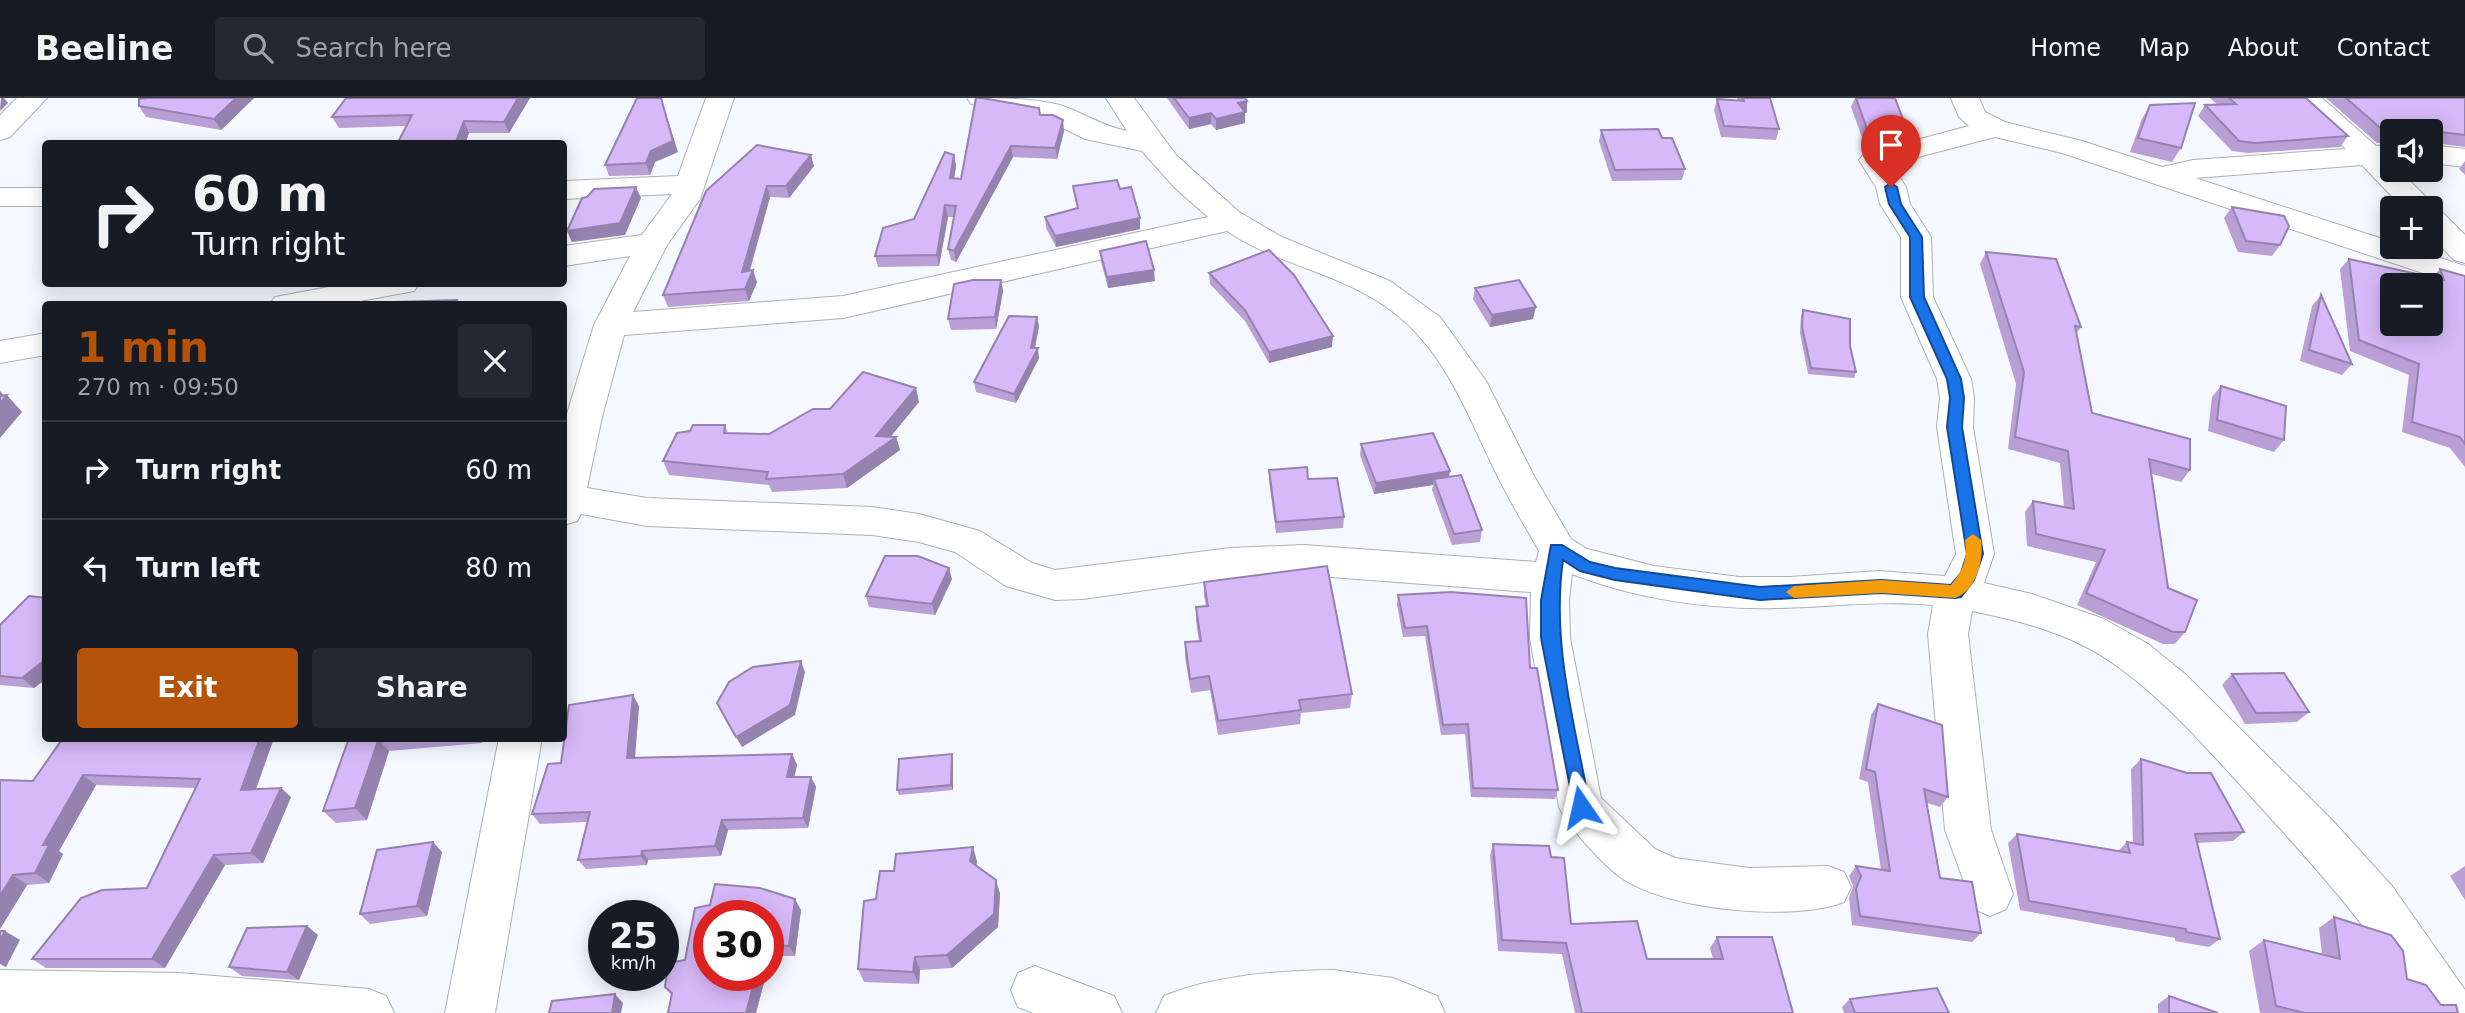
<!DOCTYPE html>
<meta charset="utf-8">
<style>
body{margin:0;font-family:"DejaVu Sans",sans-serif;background:#242831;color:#f1f3f6;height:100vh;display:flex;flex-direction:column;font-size:26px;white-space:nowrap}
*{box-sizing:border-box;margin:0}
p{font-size:23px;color:#9ea1a6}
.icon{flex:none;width:38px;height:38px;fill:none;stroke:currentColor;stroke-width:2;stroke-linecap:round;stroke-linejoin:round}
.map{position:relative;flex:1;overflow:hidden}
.details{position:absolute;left:42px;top:203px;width:525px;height:441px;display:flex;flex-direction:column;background:#171b24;border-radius:7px;box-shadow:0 4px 18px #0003}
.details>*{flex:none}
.hud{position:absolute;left:42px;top:42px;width:525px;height:147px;border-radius:7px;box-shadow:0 4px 18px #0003;background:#171b24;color:#f1f3f6;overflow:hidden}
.buttons{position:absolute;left:2380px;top:21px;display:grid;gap:14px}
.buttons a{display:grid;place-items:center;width:63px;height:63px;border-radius:7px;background:#171b24;box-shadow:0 4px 18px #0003;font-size:35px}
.speed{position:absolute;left:588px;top:802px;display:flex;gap:14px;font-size:35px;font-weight:700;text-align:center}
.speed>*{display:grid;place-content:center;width:91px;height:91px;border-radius:50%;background:#171b24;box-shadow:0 4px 18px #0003;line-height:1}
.speed small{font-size:18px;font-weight:400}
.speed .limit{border:10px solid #d22;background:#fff;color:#111}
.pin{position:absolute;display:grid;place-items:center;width:60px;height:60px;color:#fff;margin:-72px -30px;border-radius:50% 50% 50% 0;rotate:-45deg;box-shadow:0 0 7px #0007}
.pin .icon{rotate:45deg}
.me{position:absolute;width:77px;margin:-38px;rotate:349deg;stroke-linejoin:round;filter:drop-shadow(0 0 5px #0008)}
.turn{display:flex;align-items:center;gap:24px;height:147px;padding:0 35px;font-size:32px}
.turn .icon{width:91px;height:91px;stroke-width:2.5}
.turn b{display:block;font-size:49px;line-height:60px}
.round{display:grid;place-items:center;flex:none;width:74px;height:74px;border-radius:7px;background:#242831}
.headline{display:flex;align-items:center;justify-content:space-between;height:119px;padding:0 35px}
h1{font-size:42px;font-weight:600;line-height:52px;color:#b45309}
.button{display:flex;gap:14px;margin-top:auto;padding:14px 35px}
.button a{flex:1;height:80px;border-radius:7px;background:#b45309;color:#fff;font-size:28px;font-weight:600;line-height:80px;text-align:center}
.button a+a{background:#242831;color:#f1f3f6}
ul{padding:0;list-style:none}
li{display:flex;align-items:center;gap:21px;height:98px;padding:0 35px;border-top:2px solid #363941}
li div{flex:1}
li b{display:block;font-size:26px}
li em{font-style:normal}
header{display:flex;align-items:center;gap:42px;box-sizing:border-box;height:98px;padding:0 35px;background:#171b24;border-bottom:2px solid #363941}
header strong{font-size:33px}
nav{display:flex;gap:38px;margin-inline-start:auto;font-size:24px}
.search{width:490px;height:63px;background:#242831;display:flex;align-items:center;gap:18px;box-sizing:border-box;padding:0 24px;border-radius:7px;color:#9ea1a6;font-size:26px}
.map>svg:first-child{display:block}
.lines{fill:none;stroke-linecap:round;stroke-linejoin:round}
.minor-casing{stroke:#acb1b7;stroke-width:2}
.minor{fill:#fff;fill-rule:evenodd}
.wall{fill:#b99fd6}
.shaded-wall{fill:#9682ae}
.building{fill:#d7b9f9;stroke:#9682ae;stroke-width:2;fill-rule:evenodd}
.route{fill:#1a73e8;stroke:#114b97;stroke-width:2}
.slow{fill:#f59e0b}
</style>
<header>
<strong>Beeline</strong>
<div class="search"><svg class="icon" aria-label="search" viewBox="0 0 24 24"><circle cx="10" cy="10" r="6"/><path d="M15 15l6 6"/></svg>Search here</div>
<nav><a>Home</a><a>Map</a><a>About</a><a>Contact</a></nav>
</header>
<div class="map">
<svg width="2465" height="915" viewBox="0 0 2465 915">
<rect width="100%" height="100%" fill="#f5f9ff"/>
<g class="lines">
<g class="minor-casing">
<g id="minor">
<path d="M17,0H47L10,39L0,42V17Z"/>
<path d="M706,0H734L700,101L667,147L633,214L843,198L1208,119L1175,90L1142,53L1085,41L1041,19L971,6L967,0C998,0 1031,0 1060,7C1084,15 1102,28 1127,33L1106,0H1134L1176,57L1239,114L1282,139L1390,183L1440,219L1486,283L1534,378L1571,441L1587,451L1654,468L1739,479H1790L1879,473L1945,478L1956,456L1937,329L1940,300L1937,281L1901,199V139L1880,106L1876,89L1859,62L1864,56L1969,28L1959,19L1951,0H1979L1985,14L2005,24L2082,43L2162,69L2193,62L2346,51L2291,0H2322L2376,48L2392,47V72H2399L2431,104L2433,112L2442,114L2465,137V165L2454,162L2431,138V110H2403L2362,67L2195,80L2392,144V149H2406L2465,168V189L2062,55L1995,39L1891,66L1906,89L1910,106L1931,139L1933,199L1971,281L1974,300L1973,329L1994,456L1984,485L2032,496L2104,521L2148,546L2185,576L2332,722L2392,788L2465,892V915H2423C2373,832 2310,763 2245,692C2201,644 2157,593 2102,558C2062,533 2016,522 1972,513L1968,536L1991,732L2013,796L2006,811L1990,818L1974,811L1945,732L1928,536L1933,507C1880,502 1830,509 1778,510C1710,512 1636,501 1572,476L1569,502L1570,540L1601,700L1655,751L1675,760L1749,770L1828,768L1844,774L1851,789L1844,804C1793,824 1669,812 1623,781C1604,768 1569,730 1559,709L1530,540L1531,494L1304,477L1231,480L1083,501L1055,502L1006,488L955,454L919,444L872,437L647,428L581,416L577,423L564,427V332L566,319L594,227L630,158L564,168V148L642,137L672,96L564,101V83L678,78ZM1227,133C1275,166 1336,174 1385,208C1441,246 1465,310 1493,369C1507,398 1523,425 1539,453L1536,464L1304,447L1231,450L1055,472L1032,465L980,433L919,416L872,409L647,400L587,390L602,319L624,237L843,220Z"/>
<path d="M2431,47L2465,51V69L2431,65Z"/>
<rect x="0" y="90" width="46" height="18"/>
<path d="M345,186H419L414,193L344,206H270L275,199Z"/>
<path d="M46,235V257L0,265V243Z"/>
<path d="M499,640H542L495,915H445Z"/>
<path d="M1035,868L1114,898L1122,915H1033L1018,909L1011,892L1018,875Z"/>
<path d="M0,872L179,875L369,891L386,898L394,915H0Z"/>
<path d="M1333,872L1393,880L1437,898L1445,915H1156L1164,898C1215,877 1278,873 1333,872Z"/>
</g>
</g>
<use href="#minor" class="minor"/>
</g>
<g class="wall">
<path d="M147,0H254L221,32L146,19L139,8Z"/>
<path d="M346,0H530L509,35H469L465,46H397L406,28L339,30L332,19Z"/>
<path d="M1167,0H1245L1247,3V14L1245,15V25L1216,32L1211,26L1189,31Z"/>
<path d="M1737,0H1770L1779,31L1776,42L1721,39L1714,12L1717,1L1737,2Z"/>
<path d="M1855,0H1895L1907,32L1902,43L1890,46L1864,45L1851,9Z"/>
<path d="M2210,0H2306L2348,38L2340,49L2248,55L2232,53L2198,18L2205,7H2218Z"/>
<path d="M2326,0H2465V49L2435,45L2431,50V33H2392V45H2377Z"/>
<path d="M2150,7L2181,50L2172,64L2130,54L2142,21Z"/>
<path d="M1040,17L1064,33L1057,61L1013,59L956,164L951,162L948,151L954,119H948L939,168L878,169L875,158L914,121L954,57L956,68L954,81H961Z"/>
<path d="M1601,32L1662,40L1685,71L1682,82L1612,83L1599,43Z"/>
<path d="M678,54L655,64L650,77L609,78L605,67Z"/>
<path d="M2465,63V77L2459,71Z"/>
<path d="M814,68L789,100L770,99L750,173L757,184L749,203L668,209L663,197L706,93Z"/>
<path d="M1073,88L1120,91L1140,131L1056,149L1046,130L1045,119L1077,111Z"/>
<path d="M2232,109L2280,147L2272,158L2238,154L2224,120Z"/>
<path d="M1100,153L1155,183L1108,190L1101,164Z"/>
<path d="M1986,154L2081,229L2076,236L2092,315L2190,372L2181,384L2152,376L2168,490L2185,534L2175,546H2163L2077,507L2096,464L2027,448L2025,414L2033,403L2064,409L2060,365L2008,351L2016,286L1980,166Z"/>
<path d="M2349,161L2433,179L2440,171L2465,178V369L2450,350L2402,334L2409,277L2350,253L2340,171Z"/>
<path d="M1209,175L1332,249L1269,265L1245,223L1210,186Z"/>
<path d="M1001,182L1003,193L996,231L951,232L948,221Z"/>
<path d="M1475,190L1533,221L1490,229L1473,201Z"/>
<path d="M2321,197L2352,266L2342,277L2300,263L2312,208Z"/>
<path d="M1803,212L1850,248L1856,274L1854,280L1808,276L1800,235L1801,218Z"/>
<path d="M1039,228L1035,250L1039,260L1016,305L976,294L974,284Z"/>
<path d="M2221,288L2284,342L2274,354L2208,333L2212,299Z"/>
<path d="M919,304L891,338L896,339L900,352L847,390L772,394L769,387L669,377L663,363L690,333L725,327L728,335L769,336L830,311Z"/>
<path d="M1361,346L1449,379L1482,432L1480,444L1452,447L1432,392L1433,387L1374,396L1360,357Z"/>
<path d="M1269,372L1308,381L1344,419L1343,430L1276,435L1269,383Z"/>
<path d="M952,481L935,517L869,509L866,498Z"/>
<path d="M1204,484L1352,596L1350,610L1301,615L1300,626L1218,637L1210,592L1191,595L1185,559V544L1199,543L1196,523V509L1206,508L1204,498Z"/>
<path d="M1398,497L1530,570L1558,692L1555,701L1471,699L1465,636L1441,637L1425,538L1403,539L1397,507Z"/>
<path d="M46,500V581L34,590L0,587V527Z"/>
<path d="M2232,576L2309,614L2297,624L2245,626L2222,587Z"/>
<path d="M1878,606L1948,699L1940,709L1927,705L1940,780L1981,835L1972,844L1852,827L1849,800L1853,788L1849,778L1856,768L1881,772L1868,684L1859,681L1871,617Z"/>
<path d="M639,608L635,660L792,656L797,667L794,679H811L816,689L808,730L728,732L721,758L648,762L647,767L586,771L578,762L587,724L540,726L532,716L561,665Z"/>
<path d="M63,640H274L256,691L291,699L263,765L225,767L165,870H46L32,861L147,790L196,690L96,687L59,753L63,756L49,785L27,787L0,831V682L33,683Z"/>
<path d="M349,640H483L482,645L389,653L367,722L336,725L323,713Z"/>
<path d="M953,661V692L899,697L897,692Z"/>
<path d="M2141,661L2244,734L2233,743L2197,745L2220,841L2209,849L2175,843V840L2020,812L2008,745L2017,736L2118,753L2127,744L2133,746L2131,671Z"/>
<path d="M1493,746L1551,759L1571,826L1647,861H1713L1710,850L1717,839L1793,915H1575L1562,856L1498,853L1490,757Z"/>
<path d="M442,754L427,818L370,826L360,816Z"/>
<path d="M977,763L976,767L996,782L1000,796L998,829L952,870L920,872L919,886L864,884L858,871L876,801L894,773Z"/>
<path d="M2465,768V802L2450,778Z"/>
<path d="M710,807L801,812L795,858H771L768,868V817L709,877H766L756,915H668L671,897L665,889L685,862Z"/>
<path d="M2334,819L2407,881L2441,907L2458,915H2260L2249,853L2264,842L2322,856L2319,830Z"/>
<path d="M318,837L299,882L242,878L229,869Z"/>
<path d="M2169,898L2218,915H2158V906Z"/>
<path d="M1850,901L1949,915H1844L1842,909Z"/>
</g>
<g class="shaded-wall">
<path d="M1,0H4L8,5L0,13Z"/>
<path d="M236,0H254L221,32L214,21Z"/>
<path d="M518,0H530L509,35L504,24Z"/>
<path d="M661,0L678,54L655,64L650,77L646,65Z"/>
<path d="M1247,3V14L1245,15V25L1216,32V21L1238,5Z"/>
<path d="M1211,15V26L1189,31V20Z"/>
<path d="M1063,22L1064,33L1057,61L1055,50Z"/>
<path d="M464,23L469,35L465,46H455Z"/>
<path d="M1907,32L1902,43L1890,46L1895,35Z"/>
<path d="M1011,48L1013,59L956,164L954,153Z"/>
<path d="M811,57L814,68L789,100L786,88Z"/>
<path d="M954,57L956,68L952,92L950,80Z"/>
<path d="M767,88L770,99L746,185L742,174Z"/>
<path d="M636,89L641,100L625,137L572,144L567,133Z"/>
<path d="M945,107L948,119L939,168L937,157Z"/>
<path d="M1140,120V131L1056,149L1055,138Z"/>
<path d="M753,172L757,184L749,203L745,191Z"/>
<path d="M1154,172L1155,183L1108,190L1107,179Z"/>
<path d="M1001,182L1003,193L996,231L995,219Z"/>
<path d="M1536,209L1533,221L1490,229L1492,217Z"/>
<path d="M1037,219L1039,228L1033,259L1031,250Z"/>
<path d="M1333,238L1332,249L1269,265V254Z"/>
<path d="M1038,250L1039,260L1016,305L1014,296Z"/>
<path d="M916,290L919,304L883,348L896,339L900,352L847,390L843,376Z"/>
<path d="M0,293L5,299L7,297L22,314L0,340Z"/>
<path d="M1450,373L1448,385L1434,381L1433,387L1374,396L1376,385Z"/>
<path d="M949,470L952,481L935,517L932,506Z"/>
<path d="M46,561V581L34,590L22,580Z"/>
<path d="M801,563L805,574L795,617L742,649L736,639Z"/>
<path d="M633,597L639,608L634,671L627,660Z"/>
<path d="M260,640H274L252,702L241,692Z"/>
<path d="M378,641L389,653L367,722L355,710Z"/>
<path d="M792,656L797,667L792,689L787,679Z"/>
<path d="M952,656L953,661V692L951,687Z"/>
<path d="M83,677L96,687L59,753L63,756L49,785L35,775L43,747Z"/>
<path d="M811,679L816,689L808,730L803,720Z"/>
<path d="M281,690L291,699L263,765L251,755Z"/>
<path d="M722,722L728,732L721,758L715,748Z"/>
<path d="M433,744L442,754L427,818L417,808Z"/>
<path d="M973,749L977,763L975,777L970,763Z"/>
<path d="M642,753L648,762L647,767L641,758Z"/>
<path d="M214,757L225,767L165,870L152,861Z"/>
<path d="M13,777L27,787L0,831V798Z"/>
<path d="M996,782L1000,796L998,829L952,870L947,857Z"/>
<path d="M795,801L801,812L795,858L789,848Z"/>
<path d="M307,828L318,837L299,882L287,874Z"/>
<path d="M5,833L20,842L6,869L0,866V843Z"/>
<path d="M768,854L771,858L768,868Z"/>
<path d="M915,859L920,872L919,886L913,874Z"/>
<path d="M756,877H766L756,915H746Z"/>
<path d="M615,896L623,905L621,915H612Z"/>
</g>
<g class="building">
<path d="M147,0H236L214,21L139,8V1Z"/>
<path d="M346,0H518L504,24L464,23L455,46H397L412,17L332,19Z"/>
<path d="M637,0H661L673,43L651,53L646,65L605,67Z"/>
<path d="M976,0H982L1039,10L1040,17H1053L1063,22L1055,50L1011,48L954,153L948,151L956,108L945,107L937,157L875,158L883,130L914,121L945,54L954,57L950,80L961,81Z"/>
<path d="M1174,0H1245L1247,3L1238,5L1245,14L1216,21L1211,15L1189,20Z"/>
<path d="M1743,0H1770L1779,31L1724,28L1717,1L1744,3Z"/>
<path d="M1856,0H1895L1907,32L1895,35L1868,34Z"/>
<path d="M2229,0H2306L2348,38L2255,45L2239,43L2205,7L2236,6Z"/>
<path d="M2346,0H2465V37L2440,34L2437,42L2431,41V33H2392L2385,34Z"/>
<path d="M2195,5L2181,50L2138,40L2150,7Z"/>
<path d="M1658,31L1662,40H1672L1685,71L1615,72L1601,32Z"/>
<path d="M757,47L811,57L786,88H767L742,174L753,172L745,191L663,197L706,93Z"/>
<path d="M1117,82L1120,91L1131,89L1140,120L1055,138L1045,119L1078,110L1073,88Z"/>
<path d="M636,89L620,125L567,133L582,100L587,99L594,91Z"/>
<path d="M2232,109L2284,118L2289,128L2280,147L2246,143Z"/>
<path d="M1146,143L1154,172L1107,179L1100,153Z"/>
<path d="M1269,152L1294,177L1333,238L1269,254L1245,212L1209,175Z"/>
<path d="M1986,154L2056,161L2081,229L2075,228L2092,315L2190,341V372L2149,361L2168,490L2197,502L2185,534H2173L2086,495L2105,452L2036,436L2033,403L2074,411L2068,353L2015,339L2024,274Z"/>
<path d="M2349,161L2444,182L2440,171L2465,178V346L2460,339L2412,324L2419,266L2359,242ZM2392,187H2431V226H2392Z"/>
<path d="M973,182H1001L995,219L948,221L954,186Z"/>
<path d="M1519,182L1536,209L1492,217L1475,190Z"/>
<path d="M2321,197L2352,266L2309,252Z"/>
<path d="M457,202L455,206H393L394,204Z"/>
<path d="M1803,212L1850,221V248L1856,274L1811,270L1802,229Z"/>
<path d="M1009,218L1037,219L1031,250H1038L1014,296L974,284Z"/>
<path d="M863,274L916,290L876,338L896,339L843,376L766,381L768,374L663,363L677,335L690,333L693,327H725L724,335L769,336L813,311H830Z"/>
<path d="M2221,288L2286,308L2284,342L2217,322Z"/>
<path d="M7,297L0,305V298Z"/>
<path d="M1433,335L1450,373L1376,385L1361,346Z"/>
<path d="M1307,369L1308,381L1337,380L1344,419L1276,424L1269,372Z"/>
<path d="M1461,377L1482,432L1454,436L1434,381Z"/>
<path d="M885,458H918L949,470L932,506L866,498Z"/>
<path d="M1327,468L1352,596L1299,602L1301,612L1218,623L1209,578L1190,581L1185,544L1201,543L1196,509L1208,508L1204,484Z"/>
<path d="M1451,494L1526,500L1530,570H1537L1558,692L1473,690L1468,626L1443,627L1427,528L1405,530L1398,497Z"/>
<path d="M29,498L46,500V561L22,580L0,578V527Z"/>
<path d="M801,563L790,607L736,639L717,605L729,584L753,569Z"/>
<path d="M2284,575L2309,614L2256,615L2232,576Z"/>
<path d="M633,597L627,660L792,656L787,679H811L803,720L722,722L715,748L642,753L641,758L578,762L590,714L532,716L548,666L561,665L569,607Z"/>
<path d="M1878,606L1942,627L1948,699L1924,691L1940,780L1972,784L1981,835L1860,818L1856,791L1861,778L1856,768L1890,773L1875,674L1866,671Z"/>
<path d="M63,640H260L241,692L281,690L251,755L214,757L152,861H32L81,800L102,792L147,790L200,681L83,677L43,747H49L35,775L13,777L0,798V682L33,683Z"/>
<path d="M349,640H379L355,710L323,713Z"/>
<path d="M952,656L951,687L897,692L899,661Z"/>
<path d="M2141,661L2187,675H2211L2244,734L2195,736L2220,841L2186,834V831L2029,803L2017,736L2130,755L2127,744L2143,747Z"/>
<path d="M433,744L417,808L360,816L377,752Z"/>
<path d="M1493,746L1549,748L1551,759L1564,760L1571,826L1637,823L1647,861H1723L1717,839H1772L1793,915H1582L1566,845L1502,842Z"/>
<path d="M973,749L970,763L996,782L994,816L947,857L915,859L913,874L858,871L864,803L876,801L880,773H894L896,756Z"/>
<path d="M715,786L760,790L795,801L789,848L768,847V817H709V877H756L746,915H668L672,895L665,889L668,865L685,862L695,810L710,807Z"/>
<path d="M2334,819L2391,837L2403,853L2407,881L2426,887L2441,907H2456L2458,915H2305L2276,908L2264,842L2340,861Z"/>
<path d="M307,828L287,874L229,869L247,830Z"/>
<path d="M0,833H5L0,843Z"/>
<path d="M1937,890L1949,915H1855L1850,901Z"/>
<path d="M615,896L612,915H549L552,903Z"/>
<path d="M2169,898L2218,915H2169Z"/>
</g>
<path class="route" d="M1891,85L1897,89L1901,106L1922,139L1924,199L1961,281L1964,300L1962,329L1983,456L1974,482L1961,499L1955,500L1881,495L1760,502L1615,482L1580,473L1563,462C1551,546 1575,627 1590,709L1588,715H1575L1541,540V502L1551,447H1562L1590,464L1615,470L1760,489L1881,482L1951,487L1961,475L1967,456L1947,329L1950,300L1947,281L1910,199V139L1889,106L1885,89Z"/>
<path class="slow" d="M1973,436L1981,442C1984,462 1976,493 1955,500L1881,495L1794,500L1786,494L1794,488L1881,482L1951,487C1963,473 1968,461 1965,442Z"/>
</svg>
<div class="buttons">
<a><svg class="icon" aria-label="sound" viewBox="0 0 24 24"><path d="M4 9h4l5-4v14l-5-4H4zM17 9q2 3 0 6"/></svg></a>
<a>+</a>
<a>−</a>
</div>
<div class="speed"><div>25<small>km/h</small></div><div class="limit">30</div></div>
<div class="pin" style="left:1891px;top:89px;background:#d93025"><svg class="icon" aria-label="arrive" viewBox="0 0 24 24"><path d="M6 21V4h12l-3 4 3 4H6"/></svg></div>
<svg class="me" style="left:1581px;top:709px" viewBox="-20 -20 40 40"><path d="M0-17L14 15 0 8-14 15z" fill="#1a73e8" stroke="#fff" stroke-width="4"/></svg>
<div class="hud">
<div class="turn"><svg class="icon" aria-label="right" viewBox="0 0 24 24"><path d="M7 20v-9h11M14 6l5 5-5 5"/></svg><div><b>60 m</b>Turn right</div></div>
</div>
<section class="details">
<div class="headline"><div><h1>1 min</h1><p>270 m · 09:50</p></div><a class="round"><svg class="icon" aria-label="close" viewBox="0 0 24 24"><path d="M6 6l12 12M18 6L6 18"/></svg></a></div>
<ul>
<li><svg class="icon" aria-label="right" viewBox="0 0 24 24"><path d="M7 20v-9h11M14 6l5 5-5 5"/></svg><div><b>Turn right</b></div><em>60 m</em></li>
<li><svg class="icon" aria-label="left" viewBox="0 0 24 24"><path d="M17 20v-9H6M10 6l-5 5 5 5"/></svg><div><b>Turn left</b></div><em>80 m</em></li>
</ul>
<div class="button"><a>Exit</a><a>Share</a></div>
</section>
</div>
